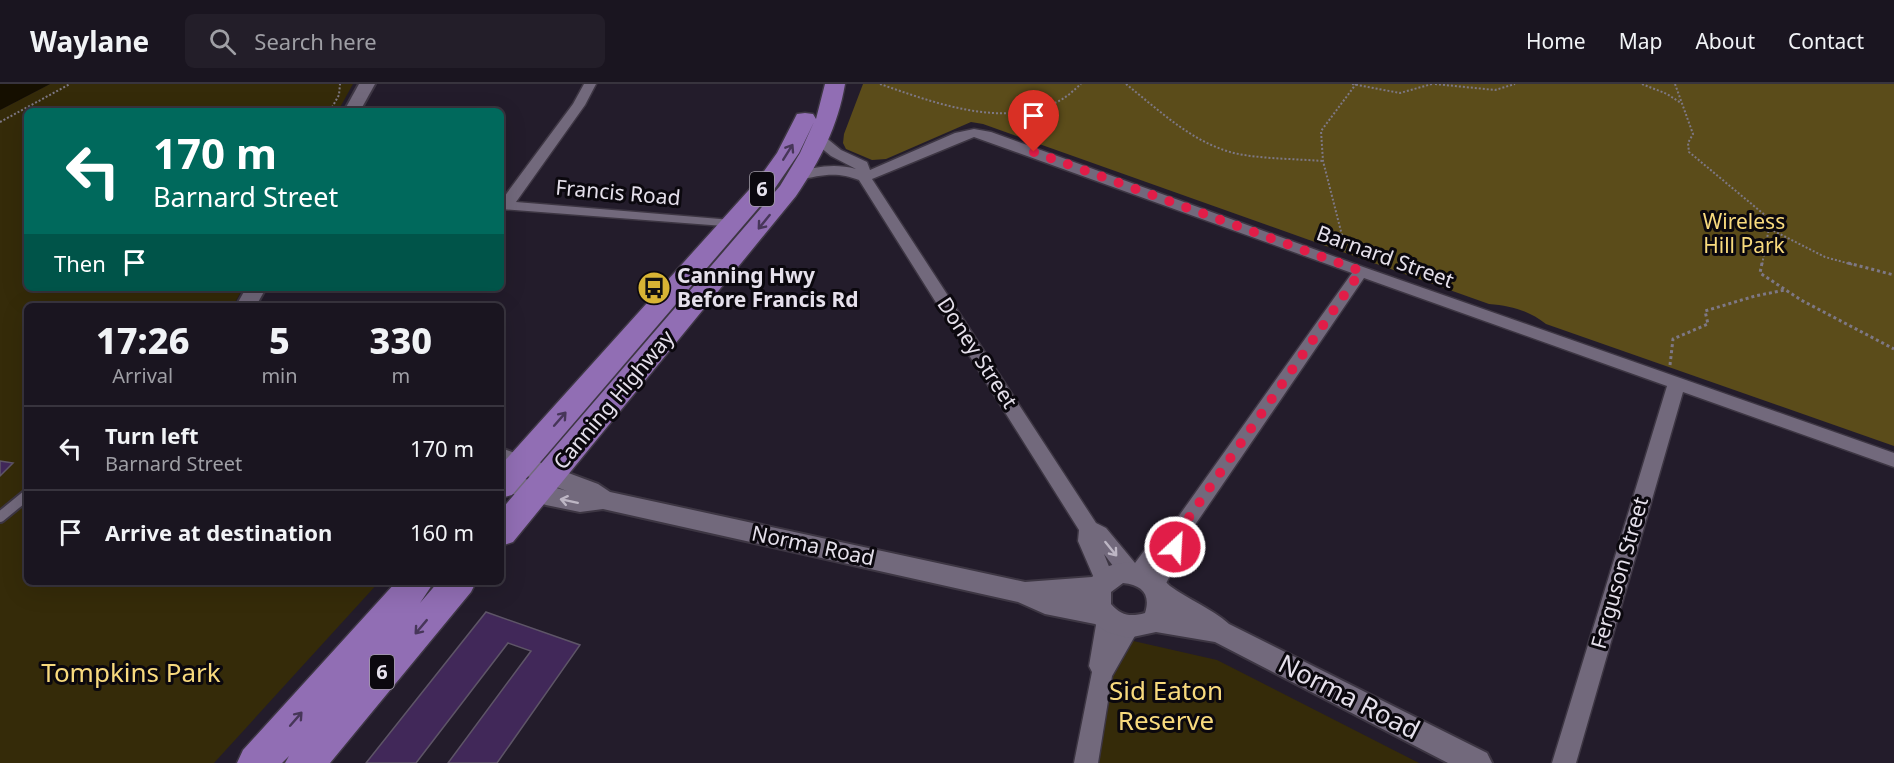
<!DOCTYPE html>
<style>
body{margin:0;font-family:"Noto Sans",sans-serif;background:#231e29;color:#f1f3f6;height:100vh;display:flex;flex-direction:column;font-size:22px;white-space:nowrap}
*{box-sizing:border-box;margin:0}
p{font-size:20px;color:#9f9fa5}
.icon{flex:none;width:33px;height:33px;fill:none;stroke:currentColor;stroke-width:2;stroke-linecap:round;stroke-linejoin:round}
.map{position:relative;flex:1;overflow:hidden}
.sheet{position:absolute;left:24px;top:219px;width:480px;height:282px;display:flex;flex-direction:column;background:#1a1520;border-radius:9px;box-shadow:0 6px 24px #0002,0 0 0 2px #38343e}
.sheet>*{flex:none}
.banner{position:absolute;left:24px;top:24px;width:480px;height:183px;border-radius:9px;box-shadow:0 6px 24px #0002,0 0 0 2px #38343e;background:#00695c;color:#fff;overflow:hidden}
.pin{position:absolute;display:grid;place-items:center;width:51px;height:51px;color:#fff;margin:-62px -26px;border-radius:50% 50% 50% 0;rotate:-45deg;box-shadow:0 0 6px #0007}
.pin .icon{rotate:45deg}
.me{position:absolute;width:66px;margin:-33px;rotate:25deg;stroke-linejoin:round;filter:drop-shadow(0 0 4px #0008)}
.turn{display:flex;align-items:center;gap:21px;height:126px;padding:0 30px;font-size:27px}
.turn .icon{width:78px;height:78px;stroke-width:2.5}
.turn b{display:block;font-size:42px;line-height:51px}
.then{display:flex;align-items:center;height:57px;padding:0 30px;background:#0003;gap:12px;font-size:22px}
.eta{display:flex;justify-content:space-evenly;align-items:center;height:102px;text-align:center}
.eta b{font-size:36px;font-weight:800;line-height:42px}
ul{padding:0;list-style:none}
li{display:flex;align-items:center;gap:18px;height:84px;padding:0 30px;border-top:2px solid #38343e}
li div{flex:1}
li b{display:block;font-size:22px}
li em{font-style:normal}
header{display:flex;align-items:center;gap:36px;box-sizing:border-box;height:84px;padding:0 30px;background:#1a1520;border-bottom:2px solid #38343e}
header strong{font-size:28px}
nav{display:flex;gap:33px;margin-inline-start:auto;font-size:21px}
.search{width:420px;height:54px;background:#231e29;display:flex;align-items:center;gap:15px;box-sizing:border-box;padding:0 21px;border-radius:9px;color:#9f9fa5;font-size:22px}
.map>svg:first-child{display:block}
.green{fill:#352b09}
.forest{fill:#5b4c1a}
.water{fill:#150f00}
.building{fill:#412859;stroke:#5e5567;stroke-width:1.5}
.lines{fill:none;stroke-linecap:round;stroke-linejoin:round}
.service-casing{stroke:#3d3643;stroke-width:14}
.minor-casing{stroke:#3d3643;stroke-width:3}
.tertiary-casing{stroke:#3d3643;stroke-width:4}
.trunk-casing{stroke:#3d3643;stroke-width:3}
.path-far1{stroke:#7e7885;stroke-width:2;stroke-dasharray:2 2;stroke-linecap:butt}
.path{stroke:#7e7885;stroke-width:3;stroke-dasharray:3 3;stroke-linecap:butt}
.service{stroke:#72697c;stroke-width:10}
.minor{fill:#72697c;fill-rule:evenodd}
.tertiary{fill:#72697c;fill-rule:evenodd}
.trunk{fill:#916eb4;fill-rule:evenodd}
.oneway{stroke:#473659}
.oneway2{stroke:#bdb6c4}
.route{stroke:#e11d48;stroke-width:10;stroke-dasharray:0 18}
.labels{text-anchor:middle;stroke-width:6;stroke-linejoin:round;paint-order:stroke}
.shield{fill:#0b080e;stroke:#a49fa9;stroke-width:1.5}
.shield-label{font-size:20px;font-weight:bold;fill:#e5e0eb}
.street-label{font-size:21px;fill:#e5e0eb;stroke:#0b080e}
.park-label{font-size:21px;fill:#f8da7d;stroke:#0b080e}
.poi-label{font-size:21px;font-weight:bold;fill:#e5e0eb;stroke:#0b080e;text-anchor:start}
.near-park-label{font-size:26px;fill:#f8da7d;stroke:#0b080e}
.near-street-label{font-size:26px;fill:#e5e0eb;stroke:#0b080e}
</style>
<header>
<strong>Waylane</strong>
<div class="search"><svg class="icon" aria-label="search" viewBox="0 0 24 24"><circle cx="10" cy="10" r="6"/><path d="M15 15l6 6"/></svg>Search here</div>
<nav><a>Home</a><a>Map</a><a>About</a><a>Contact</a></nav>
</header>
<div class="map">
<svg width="1894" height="679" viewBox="0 0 1894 679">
<rect width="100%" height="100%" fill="#231c2b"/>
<g class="green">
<path d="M50,0H353L338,27H27V204H243L233,222H27V498H379L214,679H0V26Z"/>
<path d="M1129,556L1217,576L1419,679H1099L1115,578Z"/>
</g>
<path class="forest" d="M863,0H1894V362L1546,240C1528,226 1511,222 1489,220L983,40L971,38L886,75L872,76L846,65L843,59L844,50Z"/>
<path class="water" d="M0,0H50L0,26Z"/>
<g class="building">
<path d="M0,377L13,379L0,392Z"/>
<path d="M486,528L580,561L497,679H448L531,567L508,559L416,679H366Z"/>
</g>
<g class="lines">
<g class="service-casing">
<path id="service" d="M0,433L27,411"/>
</g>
<g class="minor-casing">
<g id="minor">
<path d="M584,0H596L585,21L516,118L732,136L737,137L739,140L737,143L501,125V117L573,20Z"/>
<path d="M974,45L991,48L1366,184L1894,369V383L1683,308L1576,679H1552L1667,302L1364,194L1188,451L1185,463L1162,507L1155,510L1148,507L1145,501L1152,487C1133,513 1117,487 1104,470L1114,495L1111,501L1104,503L1097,501L1078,457L1079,446L859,96C837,87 821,91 799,96L792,92L794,89C815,83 834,79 856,85L831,72L814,58L812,55L814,52H824L841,66L867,78L870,86L955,49ZM974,53L1352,189L1171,443L1156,451L1135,479L1106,444L1096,439L872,95Z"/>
<path d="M1108,526L1116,529L1119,535L1117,543C1123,535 1127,533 1137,537L1140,543L1112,592L1098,679H1074L1092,588L1089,582L1097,535L1100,529Z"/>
</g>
</g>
<g class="tertiary-casing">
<g id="tertiary">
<path d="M359,0H375L360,27H344Z"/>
<path d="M246,204H266L256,222H236Z"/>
<path d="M501,364L598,400L610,408L1025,498L1092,493C1110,476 1135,474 1157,488C1162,492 1165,498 1170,502C1189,516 1211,524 1229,540L1487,669L1492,679H1448L1215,558L1156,548L1128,554L1107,548L1095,540L1045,530L1018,518L603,425L580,428L546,421L501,406V388L567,407L501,382ZM1123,499C1142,501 1151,510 1145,529C1131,533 1121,532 1111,520V508Z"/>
</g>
</g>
<g class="trunk-casing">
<g id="trunk">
<path d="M825,0H845C838,42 820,77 796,112L513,458L501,462V426L780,102L800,69L814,38L799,69L773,107L512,411L501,414V381L757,97L777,69L797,30L805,29L813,30L816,35Z"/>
<path d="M396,498H434L420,519L438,498H476L471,508L330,679H285L289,672L282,679H237L243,666Z"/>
</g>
</g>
<g class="path-far1">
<path d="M880,0C935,19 1003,45 1059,17C1067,13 1074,6 1081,0"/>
<path d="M1126,0C1161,28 1198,64 1244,71C1270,75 1297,75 1323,77"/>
<path d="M1352,0L1400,9L1432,0"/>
<path d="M1435,0L1495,6L1515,0"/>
<path d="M1642,0L1667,10L1681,19"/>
<path d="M1675,0L1693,50L1688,59L1689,68L1766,132L1769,144L1762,181"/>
<path d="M330,27L339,11L340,0"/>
<path d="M0,38L70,0"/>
<path d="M1770,145L1825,173L1854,181"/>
<path d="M1344,167L1345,163L1323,77L1321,47L1356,0"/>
</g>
<g class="path">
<path d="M1762,179L1760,189L1801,216L1894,265"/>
<path d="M1848,179L1894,191"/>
<path d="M1670,281L1673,255L1708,240L1705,227L1755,212L1785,206"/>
</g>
<use href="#service" class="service"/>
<use href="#minor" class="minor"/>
<use href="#tertiary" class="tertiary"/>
<use href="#trunk" class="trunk"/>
</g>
<defs><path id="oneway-shaft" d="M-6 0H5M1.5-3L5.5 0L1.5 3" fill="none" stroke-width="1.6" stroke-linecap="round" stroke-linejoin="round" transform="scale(1.5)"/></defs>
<g class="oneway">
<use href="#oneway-shaft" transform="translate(788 68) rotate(-58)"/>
<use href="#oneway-shaft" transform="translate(764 138) rotate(129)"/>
<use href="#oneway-shaft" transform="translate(560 335) rotate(-49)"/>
<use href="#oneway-shaft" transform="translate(421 543) rotate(130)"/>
<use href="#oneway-shaft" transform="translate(296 635) rotate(-49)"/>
</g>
<g class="oneway2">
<use href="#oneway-shaft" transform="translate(569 417) rotate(-168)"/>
<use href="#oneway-shaft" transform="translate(1111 465) rotate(51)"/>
</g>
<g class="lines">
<path class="route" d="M1034,68L1361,187L1178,449L1175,463"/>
</g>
<defs>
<g id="bus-disc" transform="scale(1.725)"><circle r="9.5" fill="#d8b434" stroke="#0b080e"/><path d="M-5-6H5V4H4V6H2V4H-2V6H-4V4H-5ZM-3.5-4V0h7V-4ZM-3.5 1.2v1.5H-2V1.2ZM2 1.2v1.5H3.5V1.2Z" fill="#111"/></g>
</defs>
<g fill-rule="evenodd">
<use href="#bus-disc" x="654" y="204"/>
</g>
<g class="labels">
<g class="shield">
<rect x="750" y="88" width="24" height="34" rx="4.5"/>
<rect x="370" y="571" width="24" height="34" rx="4.5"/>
</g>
<g class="shield-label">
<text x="762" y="112">6</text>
<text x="382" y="595">6</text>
</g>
<g class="street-label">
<text transform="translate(618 109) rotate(5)" y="7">Francis Road</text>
<text transform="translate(1385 173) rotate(20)" y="7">Barnard Street</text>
<text transform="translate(977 269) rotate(57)" y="7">Doney Street</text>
<text transform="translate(614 316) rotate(-50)" y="7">Canning Highway</text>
<text transform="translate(813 462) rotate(12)" y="7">Norma Road</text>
<text transform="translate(1620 489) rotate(-74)" y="7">Ferguson Street</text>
</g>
<g class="park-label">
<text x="1744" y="145">Wireless<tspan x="1744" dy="24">Hill Park</tspan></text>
</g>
<g class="poi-label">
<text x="677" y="199">Canning Hwy<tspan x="677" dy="24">Before Francis Rd</tspan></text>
</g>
<g class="near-park-label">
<text x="131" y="598">Tompkins Park</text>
<text x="1166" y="616">Sid Eaton<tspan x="1166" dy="30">Reserve</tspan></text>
</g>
<g class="near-street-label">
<text transform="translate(1349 613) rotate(27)" y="9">Norma Road</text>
</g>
</g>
</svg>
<div class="pin" style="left:1034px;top:68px;background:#d93025"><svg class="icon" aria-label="arrive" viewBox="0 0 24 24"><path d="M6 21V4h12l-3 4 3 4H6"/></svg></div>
<svg class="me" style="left:1175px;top:463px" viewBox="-20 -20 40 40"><circle r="17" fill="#e11d48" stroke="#fff" stroke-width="3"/><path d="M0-11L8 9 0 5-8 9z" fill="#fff"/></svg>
<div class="banner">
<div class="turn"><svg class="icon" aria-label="left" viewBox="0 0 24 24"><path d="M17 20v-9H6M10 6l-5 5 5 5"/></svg><div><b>170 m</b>Barnard Street</div></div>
<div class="then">Then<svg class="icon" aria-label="arrive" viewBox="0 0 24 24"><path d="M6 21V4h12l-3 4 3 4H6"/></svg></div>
</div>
<section class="sheet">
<div class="eta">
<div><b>17:26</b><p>Arrival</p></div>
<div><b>5</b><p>min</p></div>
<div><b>330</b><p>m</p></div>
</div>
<ul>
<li><svg class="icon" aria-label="left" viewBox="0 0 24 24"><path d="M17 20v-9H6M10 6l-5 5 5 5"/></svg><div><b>Turn left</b><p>Barnard Street</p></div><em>170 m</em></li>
<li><svg class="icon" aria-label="arrive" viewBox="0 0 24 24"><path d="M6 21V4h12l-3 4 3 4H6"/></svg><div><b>Arrive at destination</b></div><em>160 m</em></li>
</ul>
</section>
</div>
